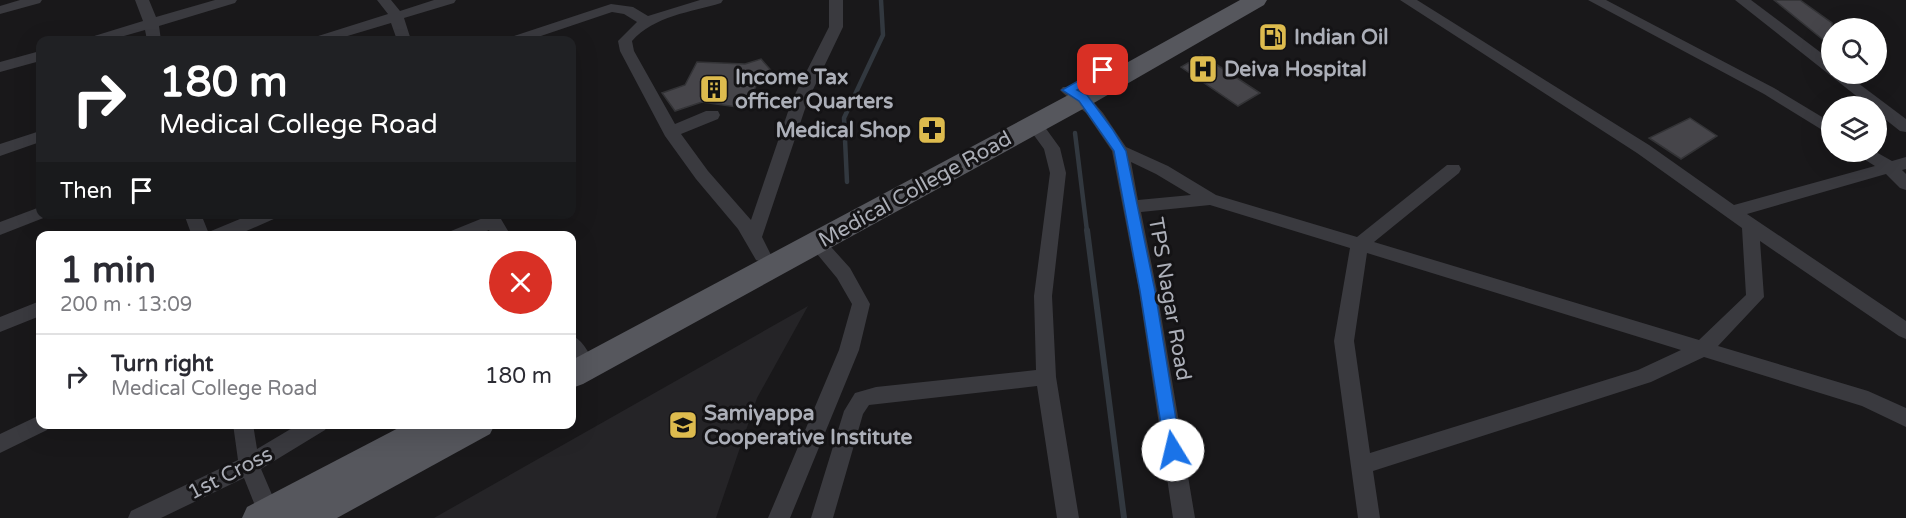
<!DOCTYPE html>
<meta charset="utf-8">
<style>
body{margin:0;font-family:"Varela Round",sans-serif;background:#f2f2f3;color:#2b2b33;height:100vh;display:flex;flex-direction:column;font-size:22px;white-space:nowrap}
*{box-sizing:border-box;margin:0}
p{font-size:20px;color:#7c7c81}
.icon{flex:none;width:33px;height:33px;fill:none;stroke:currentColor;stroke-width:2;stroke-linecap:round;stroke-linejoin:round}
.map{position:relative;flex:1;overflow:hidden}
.sheet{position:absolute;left:36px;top:231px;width:540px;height:198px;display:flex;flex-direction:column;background:#fff;border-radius:12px;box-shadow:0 6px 24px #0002}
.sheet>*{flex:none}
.banner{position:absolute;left:36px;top:36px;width:540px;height:183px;border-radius:12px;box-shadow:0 6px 24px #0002;background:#202124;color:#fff;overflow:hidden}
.buttons{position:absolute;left:1821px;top:18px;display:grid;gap:12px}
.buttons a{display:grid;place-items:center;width:66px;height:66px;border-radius:50%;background:#fff;box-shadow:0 6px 24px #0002;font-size:30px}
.pin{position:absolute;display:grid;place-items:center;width:51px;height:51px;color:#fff;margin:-26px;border-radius:12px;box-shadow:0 3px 9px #0006}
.me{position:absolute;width:66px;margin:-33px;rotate:351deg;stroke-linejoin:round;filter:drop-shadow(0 0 4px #0008)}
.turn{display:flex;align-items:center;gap:21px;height:126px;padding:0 24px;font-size:27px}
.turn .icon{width:78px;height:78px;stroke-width:2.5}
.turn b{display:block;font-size:42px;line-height:51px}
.then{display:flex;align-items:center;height:57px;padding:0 24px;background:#0003;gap:12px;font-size:22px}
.round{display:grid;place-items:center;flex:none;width:63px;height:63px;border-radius:32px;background:#f2f2f3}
.summary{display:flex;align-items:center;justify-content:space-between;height:102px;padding:0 24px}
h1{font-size:36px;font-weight:700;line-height:45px}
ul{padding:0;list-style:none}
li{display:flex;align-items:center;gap:18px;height:84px;padding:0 24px;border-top:2px solid #e1e1e2}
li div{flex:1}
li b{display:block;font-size:22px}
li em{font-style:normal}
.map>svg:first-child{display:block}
.built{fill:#252427}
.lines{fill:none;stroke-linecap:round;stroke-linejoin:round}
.stream-far1{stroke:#32383f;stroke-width:4.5}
.stream{stroke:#32383f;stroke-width:6}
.building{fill:#46454a;stroke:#333336;stroke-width:1.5}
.minor{fill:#3a3a3f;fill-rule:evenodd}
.primary{fill:#56575d;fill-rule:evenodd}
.route{fill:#1a73e8;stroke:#114b97;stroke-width:1.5}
.labels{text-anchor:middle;stroke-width:6;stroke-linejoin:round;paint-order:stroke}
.poi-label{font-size:21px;font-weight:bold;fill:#acafb8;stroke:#141315;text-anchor:start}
.street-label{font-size:21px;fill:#acafb8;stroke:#141315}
</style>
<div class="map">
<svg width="1906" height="518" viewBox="0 0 1906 518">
<rect width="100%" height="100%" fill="#19181a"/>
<path class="built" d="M808,306L757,398L716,518H434Z"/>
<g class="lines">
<g class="stream-far1">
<path d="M1075,133L1087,231"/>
<path d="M847,182L844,118L883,35L881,0"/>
</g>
<path class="stream" d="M1087,230L1124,518"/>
</g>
<g class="building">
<path d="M1774,0H1800L1832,23V47Z"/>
<path d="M1202,55L1260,93L1238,106L1181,67Z"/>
<path d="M761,59L775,75L759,81L744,108L702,102L675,111L662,93L685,85L697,62L745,64Z"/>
<path d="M1690,118L1717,136L1681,159L1649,138Z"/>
</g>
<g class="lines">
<g class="minor">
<path d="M20,0H42L40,3L0,14V6Z"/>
<path d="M135,0H149L156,17L215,0H237L235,3L159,26L161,40H147L145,30L110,40H89L91,37L143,21Z"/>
<path d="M377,0H391L400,11L434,0H456L454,3L404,18L411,40H397L391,23L334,40H313L315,37L388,14Z"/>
<path d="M700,0H723L721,3C691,12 654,16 632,41L634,51L675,124L706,111H718L720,115L718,119L681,134L708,171L751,220L792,100L829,27V0H843V27L808,100L762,237L771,255L768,260L762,262L756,260L738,229L696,179L665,136L620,51L618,41L637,22L624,14L612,12L529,40H509L511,37L611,4L633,7L648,16Z"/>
<path d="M1400,0H1417L1649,145L1734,205L1875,166L1859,156L1857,152H1876L1892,161L1906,157V169L1902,170L1906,174V190L1900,188L1886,174L1747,214L1906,321V339L1899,336L1760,241L1764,297L1718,346L1868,391L1906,408V427L1862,406L1704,357L1651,382L1373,471L1380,518H1358L1334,341L1350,248L1210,205L1141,212L1157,291L1195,518H1173L1139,291L1112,151L1086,113L1063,93L1060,90L1063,87H1073L1090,98L1103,113L1126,147L1168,166L1216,195L1357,237L1447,165H1459L1461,169L1459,173L1374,242L1699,340L1746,295L1742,228L1637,153ZM1131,162L1156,174L1191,195L1138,200ZM1367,253L1681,350L1638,370L1370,453L1354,341Z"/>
<path d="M1588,0H1606L1774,88L1832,123V136L1764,94Z"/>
<path d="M1735,0H1751L1832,61V74H1846L1906,119V132L1900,131L1876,112V106H1869Z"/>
<path d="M40,51V61L0,72V62Z"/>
<path d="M1033,118L1039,119L1060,148L1066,173L1052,296L1056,377L1079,518H1057L1037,386L869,405L863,414L833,518H811L844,411L855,393L876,387L1036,370L1034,296L1050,173L1044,149L1025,123L1027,119Z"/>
<path d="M40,131V142L0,156V144Z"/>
<path d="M40,207V214H48L46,217L0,235V222Z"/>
<path d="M184,214H201L209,234L211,231L252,214H278L276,218L235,236H192Z"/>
<path d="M481,214H498L511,236H493L489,230L475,236H448L451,231L483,218Z"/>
<path d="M817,236L823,238L850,268L870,304L859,350L790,518H768L839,350L852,304L837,278L808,243L811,238Z"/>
<path d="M40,301V316L0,332V317Z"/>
<path d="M572,336C584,340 590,356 596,367L593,373L586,375L579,373L572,360Z"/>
<path d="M40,415V424H50L47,430L0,453V434Z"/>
<path d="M233,424H253L257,449L299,424H328L325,430L261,469L282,518H260L244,478L161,518H128L131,511L238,460Z"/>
</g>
<g class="primary">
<path d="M1240,0H1267L1264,5L1092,104L583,384L572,388V360L1074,92Z"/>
<path d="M406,424H495L490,434L337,518H242L247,507Z"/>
</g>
</g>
<path class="route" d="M1103,67L1109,70L1107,73L1077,90L1087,95L1113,130L1126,151L1155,291L1181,450L1179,455L1173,457L1167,455L1165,450L1140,291L1114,151L1079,101L1062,90Z"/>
<defs>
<g id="fuel-square" transform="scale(1.5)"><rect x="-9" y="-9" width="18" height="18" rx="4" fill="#ddbb4e" stroke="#141315"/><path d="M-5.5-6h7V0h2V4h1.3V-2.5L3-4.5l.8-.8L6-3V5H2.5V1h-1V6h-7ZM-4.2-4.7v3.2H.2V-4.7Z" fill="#111"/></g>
<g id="hospital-square" transform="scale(1.5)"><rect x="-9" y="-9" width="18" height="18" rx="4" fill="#ddbb4e" stroke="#141315"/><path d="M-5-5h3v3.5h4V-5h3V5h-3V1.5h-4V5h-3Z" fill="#111"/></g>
<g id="building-square" transform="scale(1.5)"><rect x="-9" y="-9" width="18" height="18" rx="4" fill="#ddbb4e" stroke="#141315"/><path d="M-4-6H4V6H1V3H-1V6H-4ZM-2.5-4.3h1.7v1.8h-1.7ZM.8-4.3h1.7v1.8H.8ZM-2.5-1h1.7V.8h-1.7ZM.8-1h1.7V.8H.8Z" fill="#111"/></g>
<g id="pharmacy-square" transform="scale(1.5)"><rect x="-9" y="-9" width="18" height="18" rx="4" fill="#ddbb4e" stroke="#141315"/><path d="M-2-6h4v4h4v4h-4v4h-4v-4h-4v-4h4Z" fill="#111"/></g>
<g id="university-square" transform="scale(1.5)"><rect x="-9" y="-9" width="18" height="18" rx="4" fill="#ddbb4e" stroke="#141315"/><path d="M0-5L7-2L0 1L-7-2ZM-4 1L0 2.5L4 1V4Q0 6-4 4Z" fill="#111"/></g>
</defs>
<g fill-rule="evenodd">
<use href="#fuel-square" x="1273" y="37"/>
<use href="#hospital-square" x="1203" y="69"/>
<use href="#building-square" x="714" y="89"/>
<use href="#pharmacy-square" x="932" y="130"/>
<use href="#university-square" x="683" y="425"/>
</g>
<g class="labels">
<g class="poi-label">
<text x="1294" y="44">Indian Oil</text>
<text x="1224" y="76">Deiva Hospital</text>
<text x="735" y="84">Income Tax<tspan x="735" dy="24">officer Quarters</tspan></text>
<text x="911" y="137" text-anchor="end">Medical Shop</text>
<text x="704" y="420">Samiyappa<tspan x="704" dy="24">Cooperative Institute</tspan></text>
</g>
<g class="street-label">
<text transform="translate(915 189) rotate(-29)" y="7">Medical College Road</text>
<text transform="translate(1170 299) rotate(80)" y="7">TPS Nagar Road</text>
<text transform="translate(230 473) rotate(-27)" y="7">1st Cross</text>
</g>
</g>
</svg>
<div class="buttons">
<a><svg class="icon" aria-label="search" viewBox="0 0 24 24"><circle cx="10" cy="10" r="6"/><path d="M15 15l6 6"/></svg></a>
<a><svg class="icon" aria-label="layers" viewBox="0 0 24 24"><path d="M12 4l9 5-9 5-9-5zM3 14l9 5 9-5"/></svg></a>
</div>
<div class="pin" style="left:1103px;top:70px;background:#d93025"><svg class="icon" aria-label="arrive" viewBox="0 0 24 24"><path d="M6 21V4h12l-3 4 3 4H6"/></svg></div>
<svg class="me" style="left:1173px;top:450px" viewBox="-20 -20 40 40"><circle r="19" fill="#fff"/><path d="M0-13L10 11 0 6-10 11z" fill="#1a73e8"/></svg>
<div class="banner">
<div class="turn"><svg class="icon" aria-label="right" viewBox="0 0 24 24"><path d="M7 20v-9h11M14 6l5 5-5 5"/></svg><div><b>180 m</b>Medical College Road</div></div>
<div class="then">Then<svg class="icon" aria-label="arrive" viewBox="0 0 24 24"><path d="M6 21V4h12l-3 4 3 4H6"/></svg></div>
</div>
<section class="sheet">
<div class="summary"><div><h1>1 min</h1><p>200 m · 13:09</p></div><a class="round" style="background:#d93025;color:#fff"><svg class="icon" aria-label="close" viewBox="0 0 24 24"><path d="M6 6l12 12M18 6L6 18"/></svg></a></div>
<ul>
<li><svg class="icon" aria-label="right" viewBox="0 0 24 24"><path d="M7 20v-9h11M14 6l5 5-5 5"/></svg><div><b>Turn right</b><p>Medical College Road</p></div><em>180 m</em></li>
</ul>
</section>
</div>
